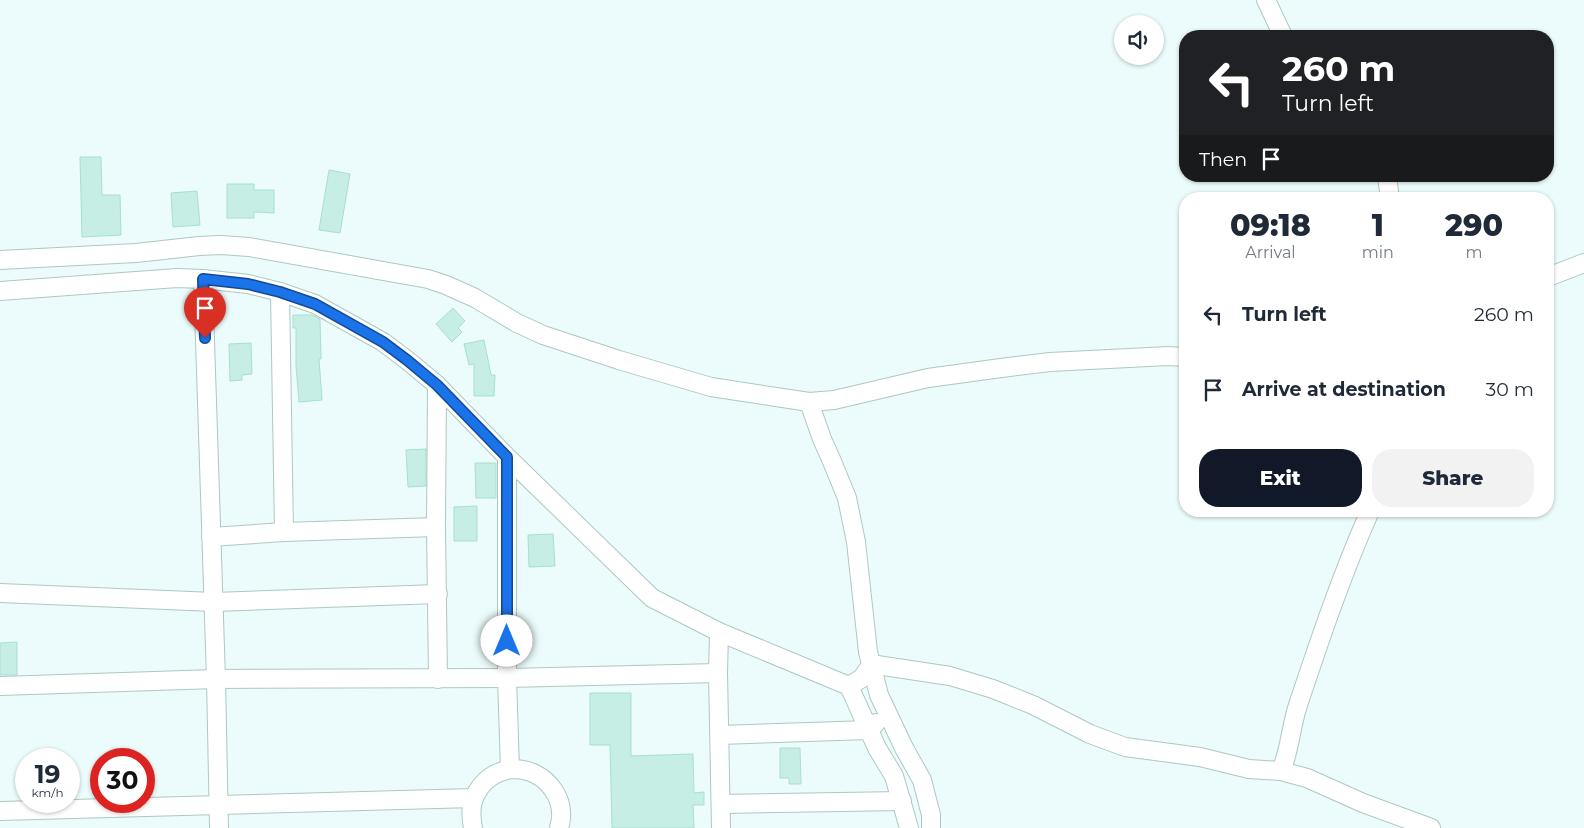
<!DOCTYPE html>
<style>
body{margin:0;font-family:Montserrat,sans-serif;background:#f2f2f3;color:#1f2937;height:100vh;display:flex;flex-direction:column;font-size:19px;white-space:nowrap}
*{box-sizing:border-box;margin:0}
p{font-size:16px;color:#747a83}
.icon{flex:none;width:28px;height:28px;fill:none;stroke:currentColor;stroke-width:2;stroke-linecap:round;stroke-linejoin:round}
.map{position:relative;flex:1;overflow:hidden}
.details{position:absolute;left:1179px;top:192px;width:375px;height:325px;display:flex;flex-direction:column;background:#fff;border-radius:20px;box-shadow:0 1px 4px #0004}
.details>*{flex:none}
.guide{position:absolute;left:1179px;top:30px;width:375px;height:152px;border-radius:20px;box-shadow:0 1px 4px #0004;background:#202124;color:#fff;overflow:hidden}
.tools{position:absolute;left:1114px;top:15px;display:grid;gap:10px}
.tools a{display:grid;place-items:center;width:50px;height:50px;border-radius:50%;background:#fff;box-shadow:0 1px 4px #0004;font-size:25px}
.speed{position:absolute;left:15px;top:748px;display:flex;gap:10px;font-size:25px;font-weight:700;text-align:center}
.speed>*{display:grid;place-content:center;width:65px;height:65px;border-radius:50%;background:#fff;box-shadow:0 1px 4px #0004;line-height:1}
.speed small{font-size:12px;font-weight:400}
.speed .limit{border:8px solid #d22;background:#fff;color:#111}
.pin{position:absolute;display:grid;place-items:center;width:42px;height:42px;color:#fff;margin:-51px -21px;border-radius:50% 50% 50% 0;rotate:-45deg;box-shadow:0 0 5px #0007}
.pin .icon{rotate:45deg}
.me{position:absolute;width:55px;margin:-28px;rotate:0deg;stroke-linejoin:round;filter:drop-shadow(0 0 4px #0008)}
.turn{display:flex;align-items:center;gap:18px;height:105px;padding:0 20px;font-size:22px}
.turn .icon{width:65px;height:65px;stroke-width:2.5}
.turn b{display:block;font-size:35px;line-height:42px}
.then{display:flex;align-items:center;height:48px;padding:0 20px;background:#0003;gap:10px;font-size:19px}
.eta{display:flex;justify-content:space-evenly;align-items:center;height:85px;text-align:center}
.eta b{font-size:30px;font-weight:800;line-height:35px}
.button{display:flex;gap:10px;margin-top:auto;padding:10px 20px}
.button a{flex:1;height:58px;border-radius:20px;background:#111827;color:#fff;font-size:20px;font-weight:800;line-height:58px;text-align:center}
.button a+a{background:#f2f2f3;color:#1f2937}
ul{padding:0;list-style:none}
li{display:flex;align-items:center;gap:15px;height:75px;padding:0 20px}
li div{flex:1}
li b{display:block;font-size:19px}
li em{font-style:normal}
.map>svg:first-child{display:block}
.building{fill:#c6eee5;stroke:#a8dfd2}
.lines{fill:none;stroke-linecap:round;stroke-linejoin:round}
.street-casing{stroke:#adc8c3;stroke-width:20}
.street{stroke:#fff;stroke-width:18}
.route-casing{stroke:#114b97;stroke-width:12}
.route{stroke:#1a73e8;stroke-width:9}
</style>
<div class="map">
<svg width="1584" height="828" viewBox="0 0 1584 828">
<rect width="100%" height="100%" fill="#ecfbfb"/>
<g class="building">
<path d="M80,157H101L102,195H120L121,235L82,237Z"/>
<path d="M329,170L350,174L340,233L319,230Z"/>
<path d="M227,184H254V190H274V213L254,212V218H227Z"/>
<path d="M197,191L200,225L173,227L171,193Z"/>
<path d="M453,308L465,321L458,328L462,332L452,342L436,324Z"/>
<path d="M293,315H312L320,319L321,359H319L322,400L299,402L296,365V328H293Z"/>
<path d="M484,340L491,375H495L494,396H474V364L469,365L464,344Z"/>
<path d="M251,343L252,374L242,375V380L230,381L229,344Z"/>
<path d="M426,449V486L408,487L406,450Z"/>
<path d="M475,463H496V498H476Z"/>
<path d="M477,506V541H454V507Z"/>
<path d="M553,534L555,566L529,567L528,535Z"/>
<path d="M17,642V675H0V643Z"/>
<path d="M590,693H631V756L693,754L694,793L704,792V805H693L694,828H612L610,745H590Z"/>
<path d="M780,748H800L801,784H789V778H780Z"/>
</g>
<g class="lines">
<g class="street-casing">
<g id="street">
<path d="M1266,0L1283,36"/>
<path d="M1387,176L1390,199"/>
<path d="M0,260L136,253L199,246L221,245L249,247L428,279L446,285L475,298L517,323L543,335L619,360L711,387L809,402L834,400L928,378L1001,368L1050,362L1168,356L1185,357"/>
<path d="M1548,277L1584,263"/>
<path d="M203,279L216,679L219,828"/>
<path d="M0,291L177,278L203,279L248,284L280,292L315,304L383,342L407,360L437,385L507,457L652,598L719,632L849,686L877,748L894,776L909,828"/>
<path d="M280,292L284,532"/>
<path d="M437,385L436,527L438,679"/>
<path d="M809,402L822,439L831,459L847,498L856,542L868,652L879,695L904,748L922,780L931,815V828"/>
<path d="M507,457V678L510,769"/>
<path d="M1370,511C1342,574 1320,639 1298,705C1291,726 1290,750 1281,771L1307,778L1363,803L1431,828"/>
<path d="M211,537L284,532L436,527"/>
<path d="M0,593L214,602L438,594"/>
<path d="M719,632L718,673L721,828"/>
<path d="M0,686L216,679L507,678L718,673"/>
<path d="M849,686L862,678L869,668L877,665L950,676L993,689L1033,705L1090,734L1125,747L1200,757L1249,769L1281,771"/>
<path d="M720,735L869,730L876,723"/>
<path d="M721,804L902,801"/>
<path d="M0,811L474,798"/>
<path d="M473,828C471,818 470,808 474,798C489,762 534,760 554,791C558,797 561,805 561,813C562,818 560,823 559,828"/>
</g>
</g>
<use href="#street" class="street"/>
</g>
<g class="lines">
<g class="route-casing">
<path id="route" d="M205,338L203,279L248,284L280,292L315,304L383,342L407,360L437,385L507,457V641"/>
</g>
<use href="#route" class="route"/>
</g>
</svg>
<div class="tools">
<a><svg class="icon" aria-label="sound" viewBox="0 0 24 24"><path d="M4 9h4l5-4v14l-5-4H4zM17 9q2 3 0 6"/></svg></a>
</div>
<div class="speed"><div>19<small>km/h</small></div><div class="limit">30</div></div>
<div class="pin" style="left:205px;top:338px;background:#d93025"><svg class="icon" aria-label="arrive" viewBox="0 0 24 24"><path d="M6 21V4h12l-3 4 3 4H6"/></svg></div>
<svg class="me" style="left:507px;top:641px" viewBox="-20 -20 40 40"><circle r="19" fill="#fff"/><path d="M0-13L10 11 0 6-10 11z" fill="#1a73e8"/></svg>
<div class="guide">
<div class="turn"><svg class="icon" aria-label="left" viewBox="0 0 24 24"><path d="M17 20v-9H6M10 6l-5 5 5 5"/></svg><div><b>260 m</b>Turn left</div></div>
<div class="then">Then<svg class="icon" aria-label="arrive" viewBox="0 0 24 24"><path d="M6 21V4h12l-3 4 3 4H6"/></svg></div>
</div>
<section class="details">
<div class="eta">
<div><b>09:18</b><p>Arrival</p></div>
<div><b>1</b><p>min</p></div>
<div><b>290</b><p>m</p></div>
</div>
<ul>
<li><svg class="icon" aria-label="left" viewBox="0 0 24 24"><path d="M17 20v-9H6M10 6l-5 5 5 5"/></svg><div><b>Turn left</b></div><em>260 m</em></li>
<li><svg class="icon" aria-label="arrive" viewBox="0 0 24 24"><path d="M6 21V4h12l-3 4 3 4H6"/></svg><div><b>Arrive at destination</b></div><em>30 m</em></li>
</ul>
<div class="button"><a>Exit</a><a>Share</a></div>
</section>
</div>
